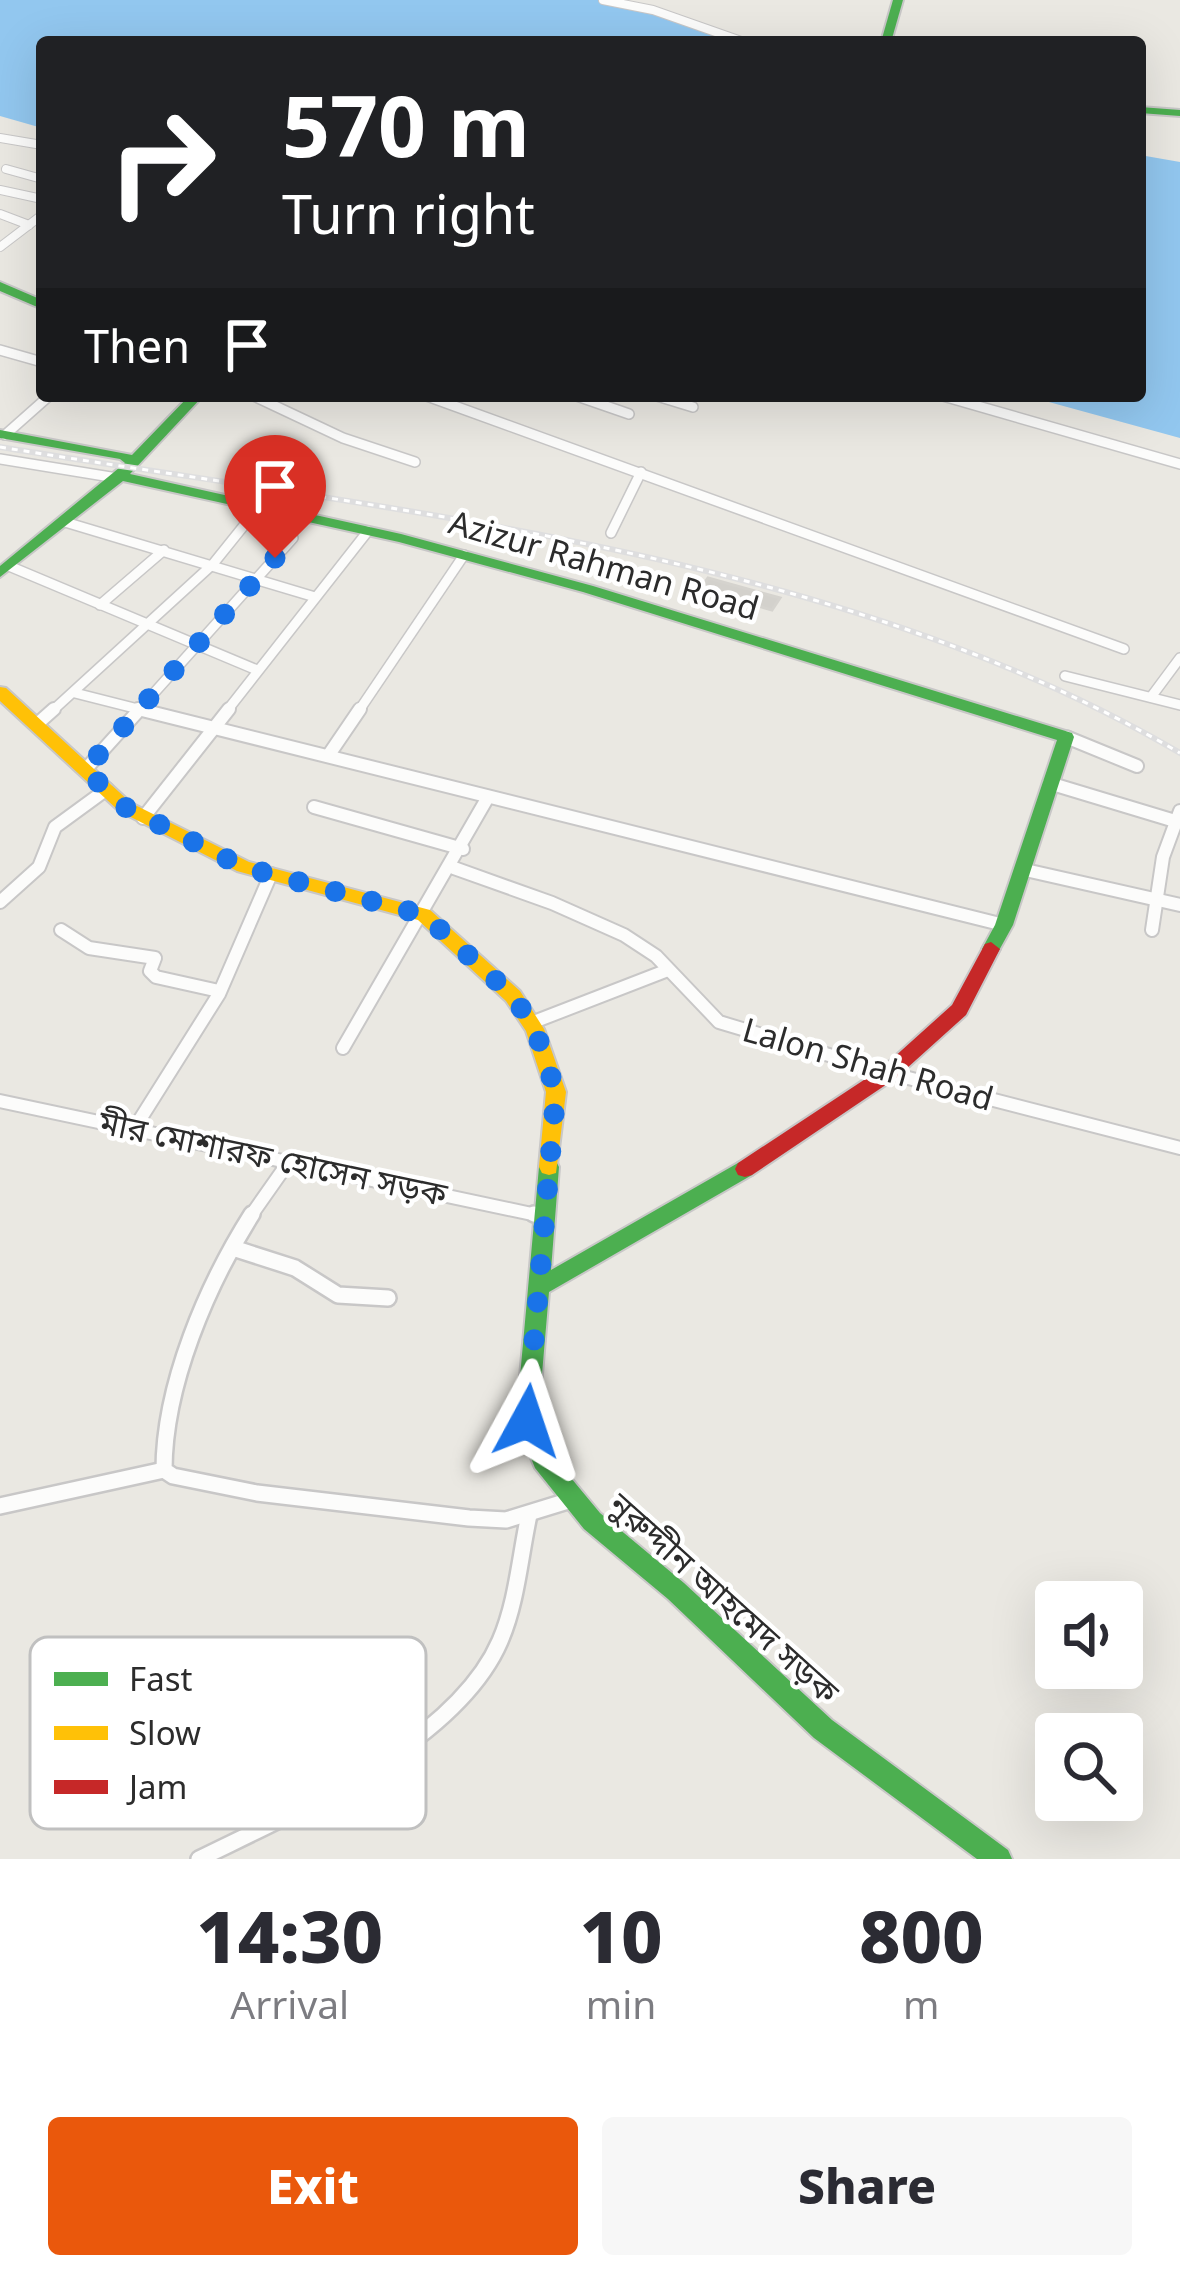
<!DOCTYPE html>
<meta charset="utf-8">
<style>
body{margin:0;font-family:"Noto Sans","Noto Sans Bengali",sans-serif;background:#f7f7f7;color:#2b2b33;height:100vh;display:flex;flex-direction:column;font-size:45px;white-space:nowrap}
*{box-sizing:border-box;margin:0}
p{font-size:39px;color:#7c7c81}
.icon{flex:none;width:66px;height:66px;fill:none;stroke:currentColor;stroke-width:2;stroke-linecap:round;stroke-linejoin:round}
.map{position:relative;height:1859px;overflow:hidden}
.details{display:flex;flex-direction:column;background:#fff;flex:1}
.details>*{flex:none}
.guide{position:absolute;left:36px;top:36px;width:1110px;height:366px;border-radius:12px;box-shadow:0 12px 48px #0002;background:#202124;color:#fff;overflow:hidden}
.buttons{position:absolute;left:1035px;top:1581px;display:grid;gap:24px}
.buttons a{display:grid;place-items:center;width:108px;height:108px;border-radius:12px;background:#fff;box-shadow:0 12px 48px #0002;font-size:60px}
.pin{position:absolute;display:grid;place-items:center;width:102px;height:102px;color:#fff;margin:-123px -51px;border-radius:50% 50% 50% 0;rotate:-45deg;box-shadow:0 0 12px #0007}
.pin .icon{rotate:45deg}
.me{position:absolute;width:132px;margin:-66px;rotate:5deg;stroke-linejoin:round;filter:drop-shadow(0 0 9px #0008)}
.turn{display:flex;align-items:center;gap:42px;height:252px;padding:0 48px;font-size:54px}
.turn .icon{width:156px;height:156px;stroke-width:2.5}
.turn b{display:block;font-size:84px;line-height:102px}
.then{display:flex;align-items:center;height:114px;padding:0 48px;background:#0003;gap:24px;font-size:45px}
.eta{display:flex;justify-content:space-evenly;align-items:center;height:204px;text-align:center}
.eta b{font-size:72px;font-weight:800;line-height:84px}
.action{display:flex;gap:24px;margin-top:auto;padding:24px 48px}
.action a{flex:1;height:138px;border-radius:12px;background:#ea580c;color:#fff;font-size:48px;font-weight:800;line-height:138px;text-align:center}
.action a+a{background:#f7f7f7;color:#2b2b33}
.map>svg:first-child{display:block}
.water{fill:#92c7ef}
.building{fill:#d3d1cc;stroke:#d5d3ce;stroke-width:3}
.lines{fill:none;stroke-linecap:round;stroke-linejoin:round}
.street-far3-casing{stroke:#c8c7c7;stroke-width:10}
.street-far2-casing{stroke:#c8c7c7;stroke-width:12}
.street-far1-casing{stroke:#c8c7c7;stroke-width:16}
.street-casing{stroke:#c8c7c7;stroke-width:20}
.fast-casing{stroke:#c8c7c7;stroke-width:4}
.slow-casing{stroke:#c8c7c7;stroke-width:4}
.jam-casing{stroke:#c8c7c7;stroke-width:4}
.street-far3{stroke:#fcfcfb;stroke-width:8}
.street-far2{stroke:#fcfcfb;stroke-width:9}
.street-far1{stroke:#fcfcfb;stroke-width:12}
.street{stroke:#fcfcfb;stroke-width:15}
.fast{fill:#4caf50;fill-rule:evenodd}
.slow{fill:#ffc107;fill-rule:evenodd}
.jam{fill:#c62828;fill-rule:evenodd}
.rail-casing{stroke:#dededf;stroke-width:6}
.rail{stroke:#fff;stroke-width:3;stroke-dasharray:6;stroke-linecap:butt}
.route{stroke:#1a73e8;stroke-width:21;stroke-dasharray:0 37.8}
.labels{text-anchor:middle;stroke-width:9;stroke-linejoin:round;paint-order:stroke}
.street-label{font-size:33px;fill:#2c2c2c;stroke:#fff}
.key{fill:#fff;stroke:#c0c0c0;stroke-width:3}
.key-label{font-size:33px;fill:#2c2c2c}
</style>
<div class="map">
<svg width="1180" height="1859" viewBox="0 0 1180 1859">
<rect width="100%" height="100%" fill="#eae8e2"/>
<g class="water">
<path d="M0,0H598L652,11L741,42H42V128L0,116Z"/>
<path d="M1140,155L1180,162V438L1027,396H1140Z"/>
</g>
<path class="building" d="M708,578L780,598L772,610L700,589Z"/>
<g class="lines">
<g class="street-far3-casing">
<g id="street-far3">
<path d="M603,0L653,10L744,42"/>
<path d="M0,138L42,145"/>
<path d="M6,169L42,179"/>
<path d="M0,190L42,199"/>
<path d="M0,214L29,225"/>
<path d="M0,247L42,215"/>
</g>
</g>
<g class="street-far2-casing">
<g id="street-far2">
<path d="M0,350L42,362"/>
<path d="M254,396L343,438L415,462"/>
<path d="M427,396L1124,649"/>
<path d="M577,396L629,414"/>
<path d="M657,396L693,407"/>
<path d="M943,396L1180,464"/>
<path d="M5,435L49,396"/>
<path d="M0,459L117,478"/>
<path d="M65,522L315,597"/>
<path d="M611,533L641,472"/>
<path d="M9,566L257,670"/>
<path d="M100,605L164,550"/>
<path d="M1065,676L1180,705"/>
<path d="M75,693L150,712"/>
<path d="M1151,697L1180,658"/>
<path d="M51,712L213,564L258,508"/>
<path d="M137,712L293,538"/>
<path d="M226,712L368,531"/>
<path d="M358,712L464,555"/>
</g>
</g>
<g class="street-far1-casing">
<g id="street-far1">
<path d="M138,709L1004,925"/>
<path d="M36,725L54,709"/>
<path d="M1066,737L1137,766"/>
<path d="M328,756L360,709"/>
<path d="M85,770L140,709"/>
<path d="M1049,783L1175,821"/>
<path d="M314,807L463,849"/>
<path d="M143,818L229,709"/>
<path d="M454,868L552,903L624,935L656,956L719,1022L889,1073L1180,1148"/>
<path d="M1021,869L1180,905"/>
<path d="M0,902L39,867L55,827L107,789"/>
<path d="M61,930L89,948L155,958L150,971L156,977L219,991"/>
<path d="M1152,930L1163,857L1180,811"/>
<path d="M531,1023L668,970"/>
<path d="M343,1048L488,797"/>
<path d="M0,1101L546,1217"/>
<path d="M134,1129L219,994L271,874"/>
<path d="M250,1217L290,1160"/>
</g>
</g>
<g class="street-casing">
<g id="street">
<path d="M252,1214C207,1285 164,1385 164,1470L173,1476L257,1493L469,1518L506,1520L571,1500"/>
<path d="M534,1214L546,1217"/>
<path d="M233,1248L295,1268L338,1295L388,1298"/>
<path d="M0,1506L164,1470"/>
<path d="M199,1859C294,1812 456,1743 500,1641C517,1602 520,1556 529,1515"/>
</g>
</g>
<g class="fast-casing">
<g id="fast">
<path d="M893,0H903L891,42H881Z"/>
<path d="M1140,107L1180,110V116L1140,113Z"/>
<path d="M0,282L42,300V309L0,291Z"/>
<path d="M189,396H203L130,474L401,534L593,586L1072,733L1074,737L1013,925L997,954H985L982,949L995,925L1057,740L583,592L399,542L123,481L0,577V566L125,463L120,459L0,438V430L132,455Z"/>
<path d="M549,1159L556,1161L559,1167L551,1270L738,1163L745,1161L752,1163L755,1169L752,1175L549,1292L538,1421L552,1455L600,1513L684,1583L832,1720L1008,1850L1012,1859H977L814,1738L668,1599L584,1529L535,1468L516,1421L539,1167L542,1161Z"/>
</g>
</g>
<g class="slow-casing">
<path id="slow" d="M0,687L6,688L131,803L249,862L430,910L520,991L544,1029L566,1092L556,1173L549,1175L542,1173L539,1167L546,1092L526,1031L506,1001L418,920L237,871L119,811L0,701Z"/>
</g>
<g class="jam-casing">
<path id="jam" d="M991,942L1000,949L966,1015L896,1078L752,1175L745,1177L738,1175L735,1169L738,1163L882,1068L952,1005L985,944Z"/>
</g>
<use href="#street-far3" class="street-far3"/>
<use href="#street-far2" class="street-far2"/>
<use href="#street-far1" class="street-far1"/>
<use href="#street" class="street"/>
<use href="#fast" class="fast"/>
<use href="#slow" class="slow"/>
<use href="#jam" class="jam"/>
<g class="rail-casing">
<path id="rail" d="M0,447C389,511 836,551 1180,753"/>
</g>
<use href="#rail" class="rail"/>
</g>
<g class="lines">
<path class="route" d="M275,558L85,770L125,807L243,867L424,915L513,996L535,1029L556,1092L527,1421"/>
</g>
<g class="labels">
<g class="street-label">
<text transform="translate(604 565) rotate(16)" y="12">Azizur Rahman Road</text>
<text transform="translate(868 1064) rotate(16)" y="12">Lalon Shah Road</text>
<text transform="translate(273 1158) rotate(12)" y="12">মীর মোশারফ হোসেন সড়ক</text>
<text transform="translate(724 1598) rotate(42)" y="12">নুরুদ্দীন আহমেদ সড়ক</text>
</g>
</g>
<rect x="30" y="1637" width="396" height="192" rx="18" class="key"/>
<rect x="54" y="1672" width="54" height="14" fill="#4caf50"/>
<rect x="54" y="1726" width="54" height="14" fill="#ffc107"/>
<rect x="54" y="1780" width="54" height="14" fill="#c62828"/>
<g class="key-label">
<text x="129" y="1691">Fast</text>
<text x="129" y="1745">Slow</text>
<text x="129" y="1799">Jam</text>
</g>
</svg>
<div class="buttons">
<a><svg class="icon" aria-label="sound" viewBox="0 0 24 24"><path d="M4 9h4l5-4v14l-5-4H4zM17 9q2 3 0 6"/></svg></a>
<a><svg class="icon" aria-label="search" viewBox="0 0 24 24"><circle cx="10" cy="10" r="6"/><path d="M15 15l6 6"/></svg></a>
</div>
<div class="pin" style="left:275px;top:558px;background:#d93025"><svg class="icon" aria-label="arrive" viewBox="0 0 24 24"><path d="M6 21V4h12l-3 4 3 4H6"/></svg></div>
<svg class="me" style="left:527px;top:1421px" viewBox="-20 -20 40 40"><path d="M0-17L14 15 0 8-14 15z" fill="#1a73e8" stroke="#fff" stroke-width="4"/></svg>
<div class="guide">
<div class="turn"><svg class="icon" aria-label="right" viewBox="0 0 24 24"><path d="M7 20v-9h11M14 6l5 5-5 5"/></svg><div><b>570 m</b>Turn right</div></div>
<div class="then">Then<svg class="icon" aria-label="arrive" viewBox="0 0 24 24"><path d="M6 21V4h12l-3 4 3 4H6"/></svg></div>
</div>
</div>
<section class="details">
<div class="eta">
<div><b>14:30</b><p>Arrival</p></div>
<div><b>10</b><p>min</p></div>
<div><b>800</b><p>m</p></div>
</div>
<div class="action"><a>Exit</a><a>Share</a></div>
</section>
